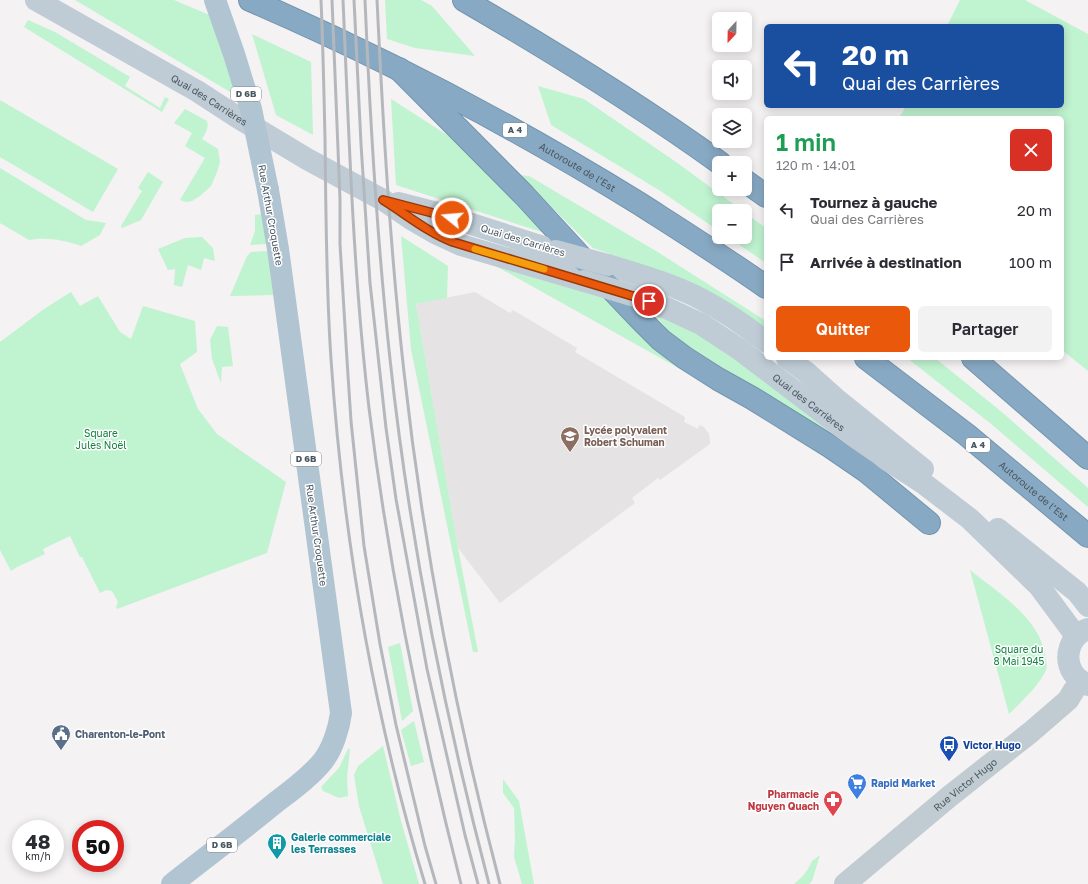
<!DOCTYPE html>
<html lang="fr">
<meta charset="utf-8">
<style>
body{margin:0;font-family:"Golos Text",sans-serif;background:#f2f2f3;color:#2b2b33;height:100vh;display:flex;flex-direction:column;font-size:15px;white-space:nowrap}
*{box-sizing:border-box;margin:0}
p{font-size:13px;color:#7c7c81}
.icon{flex:none;width:22px;height:22px;fill:none;stroke:currentColor;stroke-width:2;stroke-linecap:round;stroke-linejoin:round}
.map{position:relative;flex:1;overflow:hidden}
.drawer{position:absolute;left:764px;top:116px;width:300px;height:244px;display:flex;flex-direction:column;background:#fff;border-radius:6px;box-shadow:0 2px 10px #0003}
.drawer>*{flex:none}
.banner{position:absolute;left:764px;top:24px;width:300px;height:84px;border-radius:6px;box-shadow:0 2px 10px #0003;background:#1a4fa0;color:#fff;overflow:hidden}
.needle{width:26px;rotate:202deg}
.buttons{position:absolute;left:712px;top:12px;display:grid;gap:8px}
.buttons a{display:grid;place-items:center;width:40px;height:40px;border-radius:6px;background:#fff;box-shadow:0 2px 10px #0003;font-size:20px}
.speed{position:absolute;left:12px;top:820px;display:flex;gap:8px;font-size:20px;font-weight:700;text-align:center}
.speed>*{display:grid;place-content:center;width:52px;height:52px;border-radius:50%;background:#fff;box-shadow:0 2px 10px #0003;line-height:1}
.speed small{font-size:10px;font-weight:400}
.speed .limit{border:6px solid #d22;background:#fff;color:#111}
.pin{position:absolute;display:grid;place-items:center;width:34px;height:34px;color:#fff;margin:-17px;border:2px solid #fff;border-radius:50%;box-shadow:0 1px 4px #0007}
.me{position:absolute;width:44px;margin:-22px;rotate:287deg;stroke-linejoin:round;filter:drop-shadow(0 0 3px #0008)}
.turn{display:flex;align-items:center;gap:14px;height:84px;padding:0 12px;font-size:18px}
.turn .icon{width:52px;height:52px;stroke-width:2.5}
.turn b{display:block;font-size:28px;line-height:34px}
.round{display:grid;place-items:center;flex:none;width:42px;height:42px;border-radius:6px;background:#f2f2f3}
.summary{display:flex;align-items:center;justify-content:space-between;height:68px;padding:0 12px}
h1{font-size:24px;font-weight:600;line-height:30px;color:#1e9e55}
.primary-button{display:flex;gap:8px;margin-top:auto;padding:8px 12px}
.primary-button a{flex:1;height:46px;border-radius:6px;background:#ea580c;color:#fff;font-size:16px;font-weight:600;line-height:46px;text-align:center}
.primary-button a+a{background:#f2f2f3;color:#2b2b33}
ul{padding:0;list-style:none}
li{display:flex;align-items:center;gap:12px;height:52px;padding:0 12px}
li div{flex:1}
li b{display:block;font-size:15px}
li em{font-style:normal}
.map>svg:first-child{display:block}
.education{fill:#e5e3e4}
.green{fill:#c0f3d0}
.lines{fill:none;stroke-linecap:round;stroke-linejoin:round}
.motorway-casing{stroke:#7394af;stroke-width:24}
.tertiary{stroke:#c0cbd2;stroke-width:22}
.secondary{stroke:#bfccd6;stroke-width:22}
.primary{stroke:#b1c4d2;stroke-width:22}
.motorway{stroke:#88a9c3;stroke-width:22}
.rail{stroke:#b4b8bd;stroke-width:3}
.secondary-bridge{stroke:#bfccd6;stroke-width:22}
.primary-bridge{stroke:#b1c4d2;stroke-width:22}
.route-casing{stroke:#983908;stroke-width:10}
.route{stroke:#ea580c;stroke-width:7}
.slow{stroke:#f59e0b;stroke-width:7}
.labels{text-anchor:middle;stroke-width:3;stroke-linejoin:round;paint-order:stroke}
.shield{fill:#fff;stroke:#808990;stroke-width:1}
.shield-label{font-size:9px;font-weight:bold;fill:#495761}
.street-label{font-size:10px;fill:#495761;stroke:#fff}
.education-label{font-size:10px;font-weight:bold;fill:#785e54;stroke:#fff;text-anchor:start}
.park-label{font-size:10px;fill:#138342;stroke:#fff}
.service-label{font-size:10px;font-weight:bold;fill:#4e5e75;stroke:#fff;text-anchor:start}
.transit-label{font-size:10px;font-weight:bold;fill:#164399;stroke:#fff;text-anchor:start}
.shop-label{font-size:10px;font-weight:bold;fill:#366cbe;stroke:#fff;text-anchor:start}
.health-label{font-size:10px;font-weight:bold;fill:#be3a42;stroke:#fff;text-anchor:end}
.culture-label{font-size:10px;font-weight:bold;fill:#0d838f;stroke:#fff;text-anchor:start}
</style>
<div class="map">
<svg width="1088" height="884" viewBox="0 0 1088 884">
<rect width="100%" height="100%" fill="#f4f2f2"/>
<path class="education" d="M475,292L510,313L513,310L577,348L575,352L685,417L684,422L698,429L699,425L704,427L709,434L710,440V444L660,480L658,478L632,498L635,503L500,603L458,548L416,304Z"/>
<g class="green">
<path d="M75,0H174L212,16L237,96Z"/>
<path d="M385,0H421L432,6L475,56L415,48L387,39Z"/>
<path d="M960,0H1025L1088,34V371L1062,350V118H899L906,106H1062V26H947Z"/>
<path d="M28,20L55,32L130,77L125,86L160,108L165,97L169,99L162,112L24,27Z"/>
<path d="M252,34L311,62L313,135L276,115Z"/>
<path d="M538,86L584,99L676,162L743,211H719V231L659,190L551,125Z"/>
<path d="M391,99L466,147L551,235L396,185Z"/>
<path d="M0,100L118,169L93,212L0,157Z"/>
<path d="M185,109L207,121C209,128 206,132 202,139L218,149L220,162L217,172L211,186L200,196L192,201L186,202L180,200L205,158L185,146L192,133L174,123Z"/>
<path d="M0,168L86,220L106,223L100,235L81,246C63,240 48,237 29,240L0,223Z"/>
<path d="M148,172L163,182L141,220L122,228L121,226L142,191L138,188Z"/>
<path d="M519,175L529,176L656,251L766,321V332L651,268L593,248Z"/>
<path d="M745,213L766,228V263L728,237H745Z"/>
<path d="M263,214L267,244L250,245L255,231V215Z"/>
<path d="M401,236L448,266L447,298L416,304L458,548L478,652H473L411,349Z"/>
<path d="M202,237L213,248L215,261L204,258L201,270L188,265L182,287L174,285L175,269L168,270L158,249L185,238Z"/>
<path d="M268,251L273,295L230,296L247,256L251,252Z"/>
<path d="M478,256L603,294L698,379Z"/>
<path d="M71,292L80,306L98,296L120,332L131,339L143,306L195,321L197,352L180,364L198,409L217,434L286,482L267,553L117,609L116,607L118,602L112,591L106,590L100,593L82,557H80L70,536L43,549L45,554L17,567L11,571L0,550V342L44,309Z"/>
<path d="M649,308L709,337L752,370L849,447L679,343Z"/>
<path d="M217,326L228,327L233,366L222,367L221,383L212,359L210,340Z"/>
<path d="M907,358H935L1003,413L1088,488V507L990,423Z"/>
<path d="M970,570C997,592 1039,617 1045,655C1045,659 1048,665 1046,670C1038,687 1022,701 1009,714Z"/>
<path d="M400,643L413,711L402,721L388,647Z"/>
<path d="M414,721L424,762L411,766L401,730Z"/>
<path d="M383,746L401,821L419,884H383L359,806L354,775L358,766Z"/>
<path d="M348,749H350L347,777L348,796L339,798L323,791L321,787L339,768Z"/>
<path d="M503,779L519,801L534,884H522L514,857L515,839L514,808L503,793Z"/>
<path d="M820,855L812,881L809,884H794L803,876L808,869L812,861Z"/>
</g>
<g class="lines">
<g class="motorway-casing">
<g id="motorway">
<path id="s4" d="M250,0C385,58 515,127 640,204C682,231 725,258 766,287"/>
<path d="M464,0C552,51 638,104 720,163"/>
<path d="M399,69L524,195L581,257L640,319L661,340L685,358L718,379L752,398L831,447L866,471L929,523"/>
<path d="M745,181L766,196"/>
<path id="s5" d="M866,358L967,435L1088,536"/>
<path d="M973,358L1088,458"/>
</g>
</g>
<path class="tertiary" id="s1" d="M845,884L950,796L1031,732L1068,700L1074,690L1081,681"/>
<g class="secondary">
<path id="s2" d="M36,0L197,91L237,117L307,159L383,200L411,219L435,233L461,245L584,281"/>
<path d="M398,203L437,213L556,251"/>
<path d="M608,265C640,275 672,284 701,299C724,311 746,326 766,342"/>
<path id="s3" d="M638,297L660,305L701,324L739,349L873,451L923,483L970,519L1039,586L1076,636"/>
<path d="M787,358L806,372L835,398L923,469"/>
<path d="M998,529L1077,592L1088,606"/>
<path d="M1088,629C1070,635 1063,657 1073,673C1077,679 1082,682 1088,685"/>
</g>
<path class="primary" d="M172,884C206,857 241,831 275,803C292,790 310,777 323,761C333,748 339,728 341,713L278,249L268,190"/>
<use href="#motorway" class="motorway"/>
<g class="rail">
<path d="M321,0C323,46 324,93 325,139C326,212 326,286 331,359C343,537 373,713 425,884"/>
<path d="M332,0L340,199V244L347,360L351,421L364,546L380,644L396,725L425,846L436,884"/>
<path d="M343,0C349,136 353,272 369,408C389,569 421,727 461,884"/>
<path d="M354,0L361,144L370,283L386,428L396,499L427,669L465,835L478,884"/>
<path d="M365,0C370,120 377,240 390,359C409,536 444,712 489,884"/>
<path d="M377,0C383,124 390,248 404,372C423,545 456,716 500,884"/>
</g>
<g class="secondary-bridge">
<path d="M556,251L608,265"/>
<path d="M584,281L638,297"/>
</g>
<path class="primary-bridge" d="M215,0L234,54L251,109L268,190"/>
</g>
<g class="lines">
<g class="route-casing">
<path id="route" d="M452,218L383,200C406,214 427,232 453,242L649,301"/>
</g>
<use href="#route" class="route"/>
<path class="slow" d="M475,249L544,269"/>
</g>
<defs>
<g id="school-pin" transform="scale(1)"><path d="M0 17L-7.5 6A9.5 9.5 0 1 1 7.5 6Z" fill="#8d6e63" stroke="#fff"/><path d="M0-5L7-2L0 1L-7-2ZM-4 1L0 2.5L4 1V4Q0 6-4 4Z" fill="#fff"/></g>
<g id="civic-pin" transform="scale(1)"><path d="M0 17L-7.5 6A9.5 9.5 0 1 1 7.5 6Z" fill="#5c6f8a" stroke="#fff"/><path d="M-.6-6.5H3V-4.5H.6V-3L4-1V1h2V6H-6V1h2V-1L-.6-3ZM-1.2 2.5V6h2.4V2.5Z" fill="#fff"/></g>
<g id="bus-pin" transform="scale(1)"><path d="M0 17L-7.5 6A9.5 9.5 0 1 1 7.5 6Z" fill="#1a4fb4" stroke="#fff"/><path d="M-5-6H5V4H4V6H2V4H-2V6H-4V4H-5ZM-3.5-4V0h7V-4ZM-3.5 1.2v1.5H-2V1.2ZM2 1.2v1.5H3.5V1.2Z" fill="#fff"/></g>
<g id="supermarket-pin" transform="scale(1)"><path d="M0 17L-7.5 6A9.5 9.5 0 1 1 7.5 6Z" fill="#3f7fe0" stroke="#fff"/><path d="M-6-5.5h2.5l.6 2H6L4.5 2H-2.5L-4.4-4H-6ZM-1.5 3.2a1.3 1.3 0 1 0 .1 0ZM3 3.2a1.3 1.3 0 1 0 .1 0Z" fill="#fff"/></g>
<g id="pharmacy-pin" transform="scale(1)"><path d="M0 17L-7.5 6A9.5 9.5 0 1 1 7.5 6Z" fill="#e0444e" stroke="#fff"/><path d="M-2-6h4v4h4v4h-4v4h-4v-4h-4v-4h4Z" fill="#fff"/></g>
<g id="building-pin" transform="scale(1)"><path d="M0 17L-7.5 6A9.5 9.5 0 1 1 7.5 6Z" fill="#0f9aa8" stroke="#fff"/><path d="M-4-6H4V6H1V3H-1V6H-4ZM-2.5-4.3h1.7v1.8h-1.7ZM.8-4.3h1.7v1.8H.8ZM-2.5-1h1.7V.8h-1.7ZM.8-1h1.7V.8H.8Z" fill="#fff"/></g>
</defs>
<g fill-rule="evenodd">
<use href="#school-pin" x="570" y="436"/>
<use href="#civic-pin" x="61" y="734"/>
<use href="#bus-pin" x="949" y="745"/>
<use href="#supermarket-pin" x="857" y="783"/>
<use href="#pharmacy-pin" x="833" y="800"/>
<use href="#building-pin" x="277" y="843"/>
</g>
<g class="labels">
<g class="shield">
<rect x="231" y="87" width="30" height="14" rx="3"/>
<rect x="503" y="123" width="24" height="14" rx="3"/>
<rect x="966" y="438" width="24" height="14" rx="3"/>
<rect x="291" y="452" width="30" height="14" rx="3"/>
<rect x="207" y="838" width="30" height="14" rx="3"/>
</g>
<g class="shield-label">
<text x="246" y="97">D 6B</text>
<text x="515" y="133">A 4</text>
<text x="978" y="448">A 4</text>
<text x="306" y="462">D 6B</text>
<text x="222" y="848">D 6B</text>
</g>
<g class="street-label">
<text dy="4" stroke="none"><textPath href="#s2" startOffset="200">Quai des Carrières</textPath></text>
<text dy="4" stroke="none"><textPath href="#s4" startOffset="368">Autoroute de l’Est</textPath></text>
<text transform="translate(271 215) rotate(80)" y="4">Rue Arthur Croquette</text>
<text transform="translate(523 240) rotate(17)" y="4">Quai des Carrières</text>
<text dy="4" stroke="none"><textPath href="#s3" startOffset="202">Quai des Carrières</textPath></text>
<text dy="4" stroke="none"><textPath href="#s5" startOffset="214">Autoroute de l’Est</textPath></text>
<text transform="translate(317 535) rotate(82)" y="4">Rue Arthur Croquette</text>
<text dy="4" stroke="none"><textPath href="#s1" startOffset="156">Rue Victor Hugo</textPath></text>
</g>
<g class="education-label">
<text x="584" y="434">Lycée polyvalent<tspan x="584" dy="12">Robert Schuman</tspan></text>
</g>
<g class="park-label">
<text x="101" y="437">Square<tspan x="101" dy="12">Jules Noël</tspan></text>
<text x="1019" y="653">Square du<tspan x="1019" dy="12">8 Mai 1945</tspan></text>
</g>
<g class="service-label">
<text x="75" y="738">Charenton-le-Pont</text>
</g>
<g class="transit-label">
<text x="963" y="749">Victor Hugo</text>
</g>
<g class="shop-label">
<text x="871" y="787">Rapid Market</text>
</g>
<g class="health-label">
<text x="819" y="798">Pharmacie<tspan x="819" dy="12">Nguyen Quach</tspan></text>
</g>
<g class="culture-label">
<text x="291" y="841">Galerie commerciale<tspan x="291" dy="12">les Terrasses</tspan></text>
</g>
</g>
</svg>
<div class="buttons">
<a><svg class="needle" viewBox="-14 -14 28 28"><path d="M0-13l5 13h-10z" fill="#e53935"/><path d="M0 13l5-13h-10z" fill="#7c7c81"/></svg></a>
<a><svg class="icon" aria-label="sound" viewBox="0 0 24 24"><path d="M4 9h4l5-4v14l-5-4H4zM17 9q2 3 0 6"/></svg></a>
<a><svg class="icon" aria-label="layers" viewBox="0 0 24 24"><path d="M12 4l9 5-9 5-9-5zM3 14l9 5 9-5"/></svg></a>
<a>+</a>
<a>−</a>
</div>
<div class="speed"><div>48<small>km/h</small></div><div class="limit">50</div></div>
<div class="pin" style="left:649px;top:301px;background:#d93025"><svg class="icon" aria-label="arrive" viewBox="0 0 24 24"><path d="M6 21V4h12l-3 4 3 4H6"/></svg></div>
<svg class="me" style="left:452px;top:218px" viewBox="-20 -20 40 40"><circle r="17" fill="#ea580c" stroke="#fff" stroke-width="3"/><path d="M0-11L8 9 0 5-8 9z" fill="#fff"/></svg>
<div class="banner">
<div class="turn"><svg class="icon" aria-label="left" viewBox="0 0 24 24"><path d="M17 20v-9H6M10 6l-5 5 5 5"/></svg><div><b>20 m</b>Quai des Carrières</div></div>
</div>
<section class="drawer">
<div class="summary"><div><h1>1 min</h1><p>120 m · 14:01</p></div><a class="round" style="background:#d93025;color:#fff"><svg class="icon" aria-label="close" viewBox="0 0 24 24"><path d="M6 6l12 12M18 6L6 18"/></svg></a></div>
<ul>
<li><svg class="icon" aria-label="left" viewBox="0 0 24 24"><path d="M17 20v-9H6M10 6l-5 5 5 5"/></svg><div><b>Tournez à gauche</b><p>Quai des Carrières</p></div><em>20 m</em></li>
<li><svg class="icon" aria-label="arrive" viewBox="0 0 24 24"><path d="M6 21V4h12l-3 4 3 4H6"/></svg><div><b>Arrivée à destination</b></div><em>100 m</em></li>
</ul>
<div class="primary-button"><a>Quitter</a><a>Partager</a></div>
</section>
</div>
